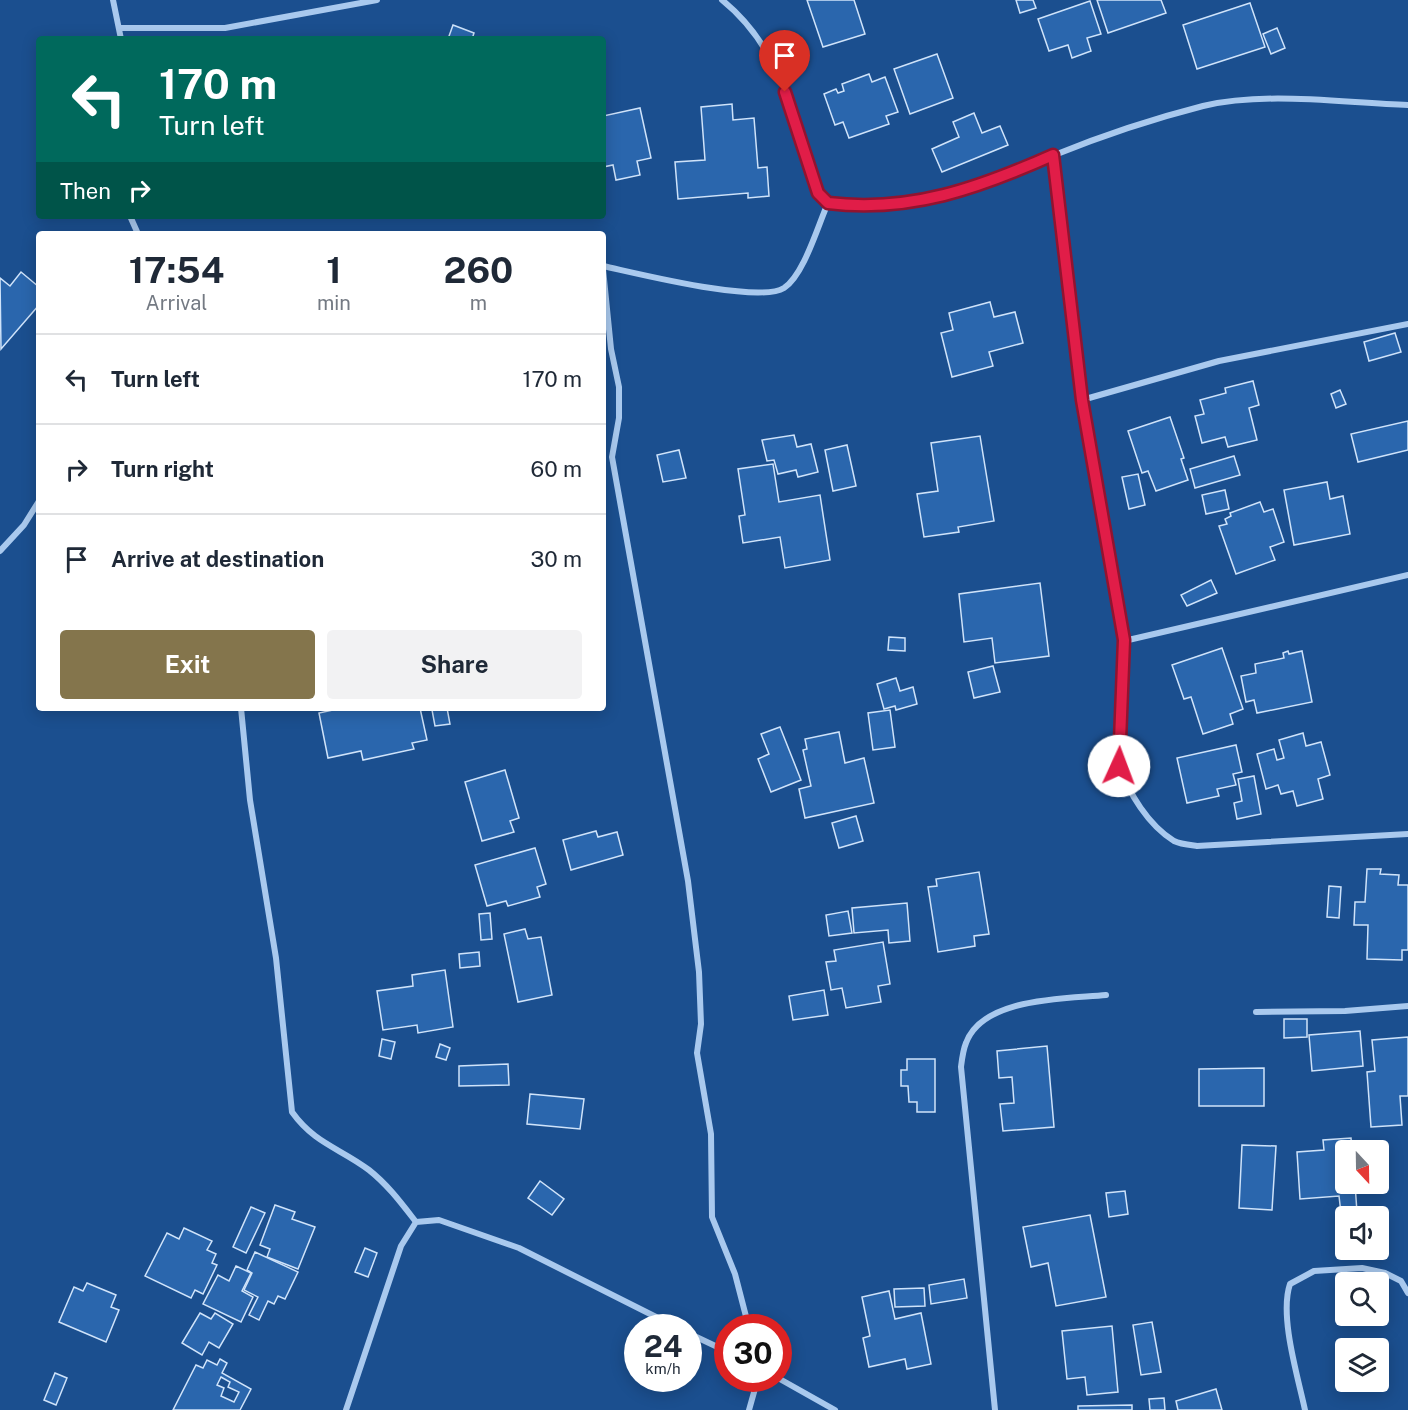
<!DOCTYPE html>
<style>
body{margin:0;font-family:"Public Sans",sans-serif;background:#f2f2f3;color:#1f2937;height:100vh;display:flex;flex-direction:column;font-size:22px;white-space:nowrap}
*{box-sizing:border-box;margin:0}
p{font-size:20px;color:#747a83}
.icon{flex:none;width:33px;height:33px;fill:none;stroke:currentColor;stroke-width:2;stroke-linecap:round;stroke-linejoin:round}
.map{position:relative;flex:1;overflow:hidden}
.drawer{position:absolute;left:36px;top:231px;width:570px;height:480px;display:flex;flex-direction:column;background:#fff;border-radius:6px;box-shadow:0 3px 15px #0003}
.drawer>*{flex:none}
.hud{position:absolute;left:36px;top:36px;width:570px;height:183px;border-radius:6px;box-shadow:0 3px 15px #0003;background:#00695c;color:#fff;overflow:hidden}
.needle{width:39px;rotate:158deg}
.fabs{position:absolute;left:1335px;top:1140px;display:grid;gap:12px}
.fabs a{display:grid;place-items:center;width:54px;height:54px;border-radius:6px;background:#fff;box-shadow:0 3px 15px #0003;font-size:30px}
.speed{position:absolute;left:624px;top:1314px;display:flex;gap:12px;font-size:30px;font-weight:700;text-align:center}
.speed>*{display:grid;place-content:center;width:78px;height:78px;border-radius:50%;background:#fff;box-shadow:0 3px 15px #0003;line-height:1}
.speed small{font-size:15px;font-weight:400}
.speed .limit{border:9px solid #d22;background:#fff;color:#111}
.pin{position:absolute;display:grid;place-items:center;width:51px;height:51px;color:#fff;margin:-62px -26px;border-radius:50% 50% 50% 0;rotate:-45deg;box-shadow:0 0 6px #0007}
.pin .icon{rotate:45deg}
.me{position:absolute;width:66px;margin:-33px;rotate:2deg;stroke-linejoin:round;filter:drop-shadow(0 0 4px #0008)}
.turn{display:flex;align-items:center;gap:21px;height:126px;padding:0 24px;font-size:27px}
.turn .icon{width:78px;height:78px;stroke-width:2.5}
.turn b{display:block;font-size:42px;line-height:51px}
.then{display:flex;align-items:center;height:57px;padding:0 24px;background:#0003;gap:12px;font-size:22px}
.eta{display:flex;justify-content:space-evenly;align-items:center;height:102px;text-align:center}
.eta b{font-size:36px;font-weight:700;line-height:42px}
.cta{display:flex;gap:12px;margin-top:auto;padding:12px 24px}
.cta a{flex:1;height:69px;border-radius:6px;background:#84754c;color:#fff;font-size:24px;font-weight:700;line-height:69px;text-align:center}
.cta a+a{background:#f2f2f3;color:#1f2937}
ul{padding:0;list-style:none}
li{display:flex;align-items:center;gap:18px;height:90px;padding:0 24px;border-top:2px solid #e0e1e3}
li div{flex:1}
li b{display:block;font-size:22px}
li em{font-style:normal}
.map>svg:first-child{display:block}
.building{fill:#2a66ad;stroke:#cfe3fa;stroke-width:1.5;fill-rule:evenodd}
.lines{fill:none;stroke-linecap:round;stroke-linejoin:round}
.street{stroke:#a9c9ee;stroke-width:6}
.route-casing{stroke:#92132f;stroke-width:15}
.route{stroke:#e11d48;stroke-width:10}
</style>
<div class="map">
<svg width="1408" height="1410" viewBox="0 0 1408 1410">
<rect width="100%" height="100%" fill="#1b4f8f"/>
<g class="building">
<path d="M807,0H854L865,34L823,47Z"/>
<path d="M1016,0H1033L1036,8L1020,13Z"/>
<path d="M1097,0H1161L1166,13L1108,33Z"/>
<path d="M1090,1L1101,34L1087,38L1091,51L1072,58L1068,45L1049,51L1038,19Z"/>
<path d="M1250,3L1265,47L1197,69L1183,25Z"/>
<path d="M453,25L474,33L472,39H448Z"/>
<path d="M1277,28L1285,48L1271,54L1263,34Z"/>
<path d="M937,54L953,98L910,114L894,69Z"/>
<path d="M869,74L872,82L885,77L898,112L886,116L889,124L849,138L843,122L835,125L824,94L836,89L838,93L844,91L842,84Z"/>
<path d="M732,104L733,120L754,118L758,168L767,167L769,196L748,198V193L678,199L675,162L705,160L701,107Z"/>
<path d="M640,108L651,158L637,161L640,175L616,180L613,165L603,167V116Z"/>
<path d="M974,113L982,133L1000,126L1008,145L942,172L932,149L959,137L953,122Z"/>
<path d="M21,272L39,287V305L1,349L0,278L10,286Z"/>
<path d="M990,302L994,317L1015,312L1023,343L989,352L993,366L952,377L941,333L953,330L949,313Z"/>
<path d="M1395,333L1401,352L1369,361L1364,342Z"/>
<path d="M1253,381L1259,405L1249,408L1257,440L1228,447L1225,437L1202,443L1195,416L1204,414L1200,400L1226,393L1225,388Z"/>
<path d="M1340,390L1346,404L1336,408L1331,394Z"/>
<path d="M1170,417L1184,458L1181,459L1188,480L1156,491L1148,471L1142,473L1128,431Z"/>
<path d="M1408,421V450L1358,462L1351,434Z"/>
<path d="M794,435L797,447L811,444L818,472L798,477L796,470L778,474L774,460L767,461L762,440Z"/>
<path d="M980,436L994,521L958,527L959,532L924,537L917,494L938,491L931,443Z"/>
<path d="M847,445L856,486L833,491L825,450Z"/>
<path d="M679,450L686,478L663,482L657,455Z"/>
<path d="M1234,456L1240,475L1195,488L1190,469Z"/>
<path d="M773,464L779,502L820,495L830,560L785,568L780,537L743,543L739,516L745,515L738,469Z"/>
<path d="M1138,474L1145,505L1129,509L1122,477Z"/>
<path d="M1327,482L1330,499L1343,496L1350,534L1294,545L1284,490Z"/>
<path d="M1225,490L1229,509L1206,514L1202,495Z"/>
<path d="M1260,502L1264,512L1273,509L1284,542L1270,547L1275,560L1236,574L1219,526L1227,524L1225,519L1231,516L1230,513Z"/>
<path d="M1211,580L1217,593L1187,606L1181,595Z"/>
<path d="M1040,583L1049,656L995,663L992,638L964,642L959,594Z"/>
<path d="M889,637L905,638V651L888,650Z"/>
<path d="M1222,648L1243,709L1230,714L1233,724L1203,734L1191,697L1184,699L1172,665Z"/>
<path d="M1288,651L1289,654L1302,651L1312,702L1257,713L1254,700L1246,702L1241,676L1256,673L1255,664L1284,658L1283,653Z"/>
<path d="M993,666L1000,692L974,698L968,672Z"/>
<path d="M896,678L900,691L913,687L917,704L896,710L895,706L884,709L877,684Z"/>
<path d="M342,708H420L427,740L412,743L414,749L363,760L361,751L328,758L319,713Z"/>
<path d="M447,708L450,724L435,726L432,710Z"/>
<path d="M890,710L895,747L873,750L868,713Z"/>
<path d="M780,727L801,780L771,792L758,759L769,754L761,734Z"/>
<path d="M839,732L845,763L864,758L874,803L805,818L799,789L811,786L803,750L807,749L805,739Z"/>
<path d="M1303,733L1306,746L1321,742L1330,775L1318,779L1323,799L1297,806L1293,791L1281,794L1278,785L1266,789L1257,754L1274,749L1277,760L1284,758L1279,740Z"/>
<path d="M1236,745L1242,772L1233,774L1236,785L1217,789L1219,796L1187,803L1177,758Z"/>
<path d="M505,770L519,818L510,821L514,832L482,841L465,782Z"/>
<path d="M1254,776L1261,814L1237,819L1234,803L1242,801L1238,779Z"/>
<path d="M856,816L863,841L839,848L832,823Z"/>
<path d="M596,831L598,837L617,832L623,855L571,870L563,840Z"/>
<path d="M535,848L546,884L537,887L540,897L508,906L506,901L487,906L475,865Z"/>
<path d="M1367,869H1381L1380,874L1399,875L1398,885H1408V950H1402V960L1367,959L1368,925H1354L1355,902H1365Z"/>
<path d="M979,872L989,934L974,936L975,946L938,952L928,887L937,886L936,879Z"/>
<path d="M1329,886L1341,887L1339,918L1327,917Z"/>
<path d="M907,903L910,941L889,943L888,930L854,933L852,908Z"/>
<path d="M848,911L852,933L829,936L826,915Z"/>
<path d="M490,913L492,939L481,940L479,914Z"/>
<path d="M525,929L528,939L541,937L552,995L518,1002L504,934Z"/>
<path d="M883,942L890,984L878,986L881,1002L846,1008L842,988L831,990L826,962L836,961L834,950Z"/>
<path d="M479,952L480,966L460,968L459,954Z"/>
<path d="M445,970L453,1027L418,1033L417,1025L383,1030L377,991L413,986L412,975Z"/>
<path d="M824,990L828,1015L793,1020L789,996Z"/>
<path d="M1284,1019H1307V1037L1284,1038Z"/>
<path d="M1360,1031L1363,1066L1312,1071L1309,1035Z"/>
<path d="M1408,1037V1096H1400L1402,1125L1371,1127L1367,1072L1375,1071L1372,1040Z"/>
<path d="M382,1039L395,1042L391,1059L379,1056Z"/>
<path d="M440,1044L450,1048L446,1060L436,1057Z"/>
<path d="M1047,1046L1054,1127L1003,1131L1000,1104L1014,1103L1012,1077L999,1078L997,1051Z"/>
<path d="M907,1059H935V1112H917V1102H909L908,1086H901V1070H907Z"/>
<path d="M508,1064L509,1085L459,1086V1066Z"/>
<path d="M1264,1068V1106H1199V1069Z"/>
<path d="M530,1094L584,1099L580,1129L527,1124Z"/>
<path d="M1351,1138L1352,1150H1346V1184H1355L1357,1212L1341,1213L1339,1196L1300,1199L1297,1152L1324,1150L1323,1140Z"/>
<path d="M1242,1145L1276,1146L1272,1210L1239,1208Z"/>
<path d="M540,1181L564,1199L552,1215L528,1198Z"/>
<path d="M1125,1191L1128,1214L1109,1217L1106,1193Z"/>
<path d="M275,1205L295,1212L292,1219L315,1227L298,1269L267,1257L270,1249L260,1245Z"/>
<path d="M251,1207L265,1213L246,1253L233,1247Z"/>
<path d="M1090,1215L1106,1297L1056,1306L1048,1263L1031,1267L1023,1227Z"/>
<path d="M184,1228L212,1241L207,1250L216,1254L212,1263L217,1265L203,1294L195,1290L191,1298L145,1276L167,1233L179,1239Z"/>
<path d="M365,1248L377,1253L368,1277L355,1272Z"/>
<path d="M255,1252L298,1272L285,1299L278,1296L274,1304L268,1301L259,1320L249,1315L258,1297L244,1290L252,1273L247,1270Z"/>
<path d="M236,1266L251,1273L242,1291L253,1297L241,1322L203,1304L218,1275L229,1281Z"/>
<path d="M964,1279L967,1298L931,1304L929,1285Z"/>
<path d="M87,1283L116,1295L111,1307L119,1310L106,1342L59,1322L74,1287L83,1291Z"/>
<path d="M924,1288L925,1306L895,1307L894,1289Z"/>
<path d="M889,1291L895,1319L921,1313L931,1364L907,1369L905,1359L869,1367L863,1338L870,1336L862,1297Z"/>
<path d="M200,1313L211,1319L215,1313L233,1324L219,1348L209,1342L202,1355L182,1343Z"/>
<path d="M1152,1322L1161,1372L1141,1375L1133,1325Z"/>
<path d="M1112,1326L1118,1392L1087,1395L1085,1377L1067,1379L1062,1331Z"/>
<path d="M220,1359L227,1363L222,1373L251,1389L240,1410H173L196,1365L203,1368L207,1360L217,1365ZM221,1377L230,1382L228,1387L239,1392L234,1402L221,1396L224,1388L217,1385Z"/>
<path d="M55,1373L67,1378L56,1405L44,1400Z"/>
<path d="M1216,1389L1222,1410H1178L1176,1401Z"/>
<path d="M1164,1398L1165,1410H1150L1149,1399Z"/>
<path d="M1132,1405V1410H1078V1406Z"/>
</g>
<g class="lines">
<g class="street">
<path d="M113,0L121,39"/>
<path d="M722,0C783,49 795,121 818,193L828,203C881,209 939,202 989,183C1010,175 1031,164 1052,156C1101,136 1152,119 1203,106C1267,91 1343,103 1408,105"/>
<path d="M120,28H225L377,0"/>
<path d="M1053,155L1082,400L1124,641L1119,766C1129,793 1148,825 1174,841C1180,844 1190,845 1197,846L1408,834"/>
<path d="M130,216L138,234"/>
<path d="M603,266C636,273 758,304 784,288C804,275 818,225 828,203"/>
<path d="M603,269L611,349L619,387V418L612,457L688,881L699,972L701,1024L697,1053L711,1134L712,1217L735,1274L749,1328"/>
<path d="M1082,400L1219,361L1408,324"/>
<path d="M0,551L24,525L39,501"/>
<path d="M1124,641L1408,575"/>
<path d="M241,708L250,800L276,958L292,1112C315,1144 340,1148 369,1170C388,1185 402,1204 416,1222"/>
<path d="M1256,1012L1345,1011L1408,1006"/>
<path d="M688,1333L728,1352"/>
<path d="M778,1378L835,1410"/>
<path d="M346,1410L401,1246L416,1222L439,1220L519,1248L678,1328"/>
<path d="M749,1410L758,1378"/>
<path d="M995,1410L961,1067C962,1059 963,1050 966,1043C983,997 1065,999 1106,995"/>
<path d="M1305,1410C1298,1377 1279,1316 1290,1284L1314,1271L1362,1268L1385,1273L1401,1281L1408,1293"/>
</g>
</g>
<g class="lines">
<g class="route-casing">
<path id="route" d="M785,92L818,193L828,203C910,213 979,188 1053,155L1082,400L1124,640L1119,766"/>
</g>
<use href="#route" class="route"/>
</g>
</svg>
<div class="fabs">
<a><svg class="needle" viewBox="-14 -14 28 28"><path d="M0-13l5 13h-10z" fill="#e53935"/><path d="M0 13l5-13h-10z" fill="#747a83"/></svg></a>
<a><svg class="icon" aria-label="sound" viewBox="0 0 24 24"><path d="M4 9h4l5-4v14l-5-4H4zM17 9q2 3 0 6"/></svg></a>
<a><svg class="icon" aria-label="search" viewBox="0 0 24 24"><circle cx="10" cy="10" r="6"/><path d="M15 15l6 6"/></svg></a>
<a><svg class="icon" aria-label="layers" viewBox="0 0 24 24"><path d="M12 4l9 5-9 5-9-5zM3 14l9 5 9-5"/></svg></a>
</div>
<div class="speed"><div>24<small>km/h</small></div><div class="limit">30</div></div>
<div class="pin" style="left:785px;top:92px;background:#d93025"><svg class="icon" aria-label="arrive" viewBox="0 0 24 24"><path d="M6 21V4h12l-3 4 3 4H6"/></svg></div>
<svg class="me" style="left:1119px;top:766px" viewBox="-20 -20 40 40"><circle r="19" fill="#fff"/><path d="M0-13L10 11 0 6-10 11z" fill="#e11d48"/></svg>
<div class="hud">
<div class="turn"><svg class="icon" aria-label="left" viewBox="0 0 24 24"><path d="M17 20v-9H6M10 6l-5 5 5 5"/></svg><div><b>170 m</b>Turn left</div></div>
<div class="then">Then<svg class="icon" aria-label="right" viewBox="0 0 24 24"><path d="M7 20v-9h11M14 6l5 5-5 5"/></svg></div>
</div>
<section class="drawer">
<div class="eta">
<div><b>17:54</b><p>Arrival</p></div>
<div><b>1</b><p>min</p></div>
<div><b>260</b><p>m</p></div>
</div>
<ul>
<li><svg class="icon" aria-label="left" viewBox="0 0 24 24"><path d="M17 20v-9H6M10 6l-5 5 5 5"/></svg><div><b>Turn left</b></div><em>170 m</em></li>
<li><svg class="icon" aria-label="right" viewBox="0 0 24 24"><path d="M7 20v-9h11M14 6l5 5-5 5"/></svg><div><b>Turn right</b></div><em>60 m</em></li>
<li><svg class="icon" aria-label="arrive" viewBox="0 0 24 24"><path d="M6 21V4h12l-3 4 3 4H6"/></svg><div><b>Arrive at destination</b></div><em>30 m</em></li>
</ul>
<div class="cta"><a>Exit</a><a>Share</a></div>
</section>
</div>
